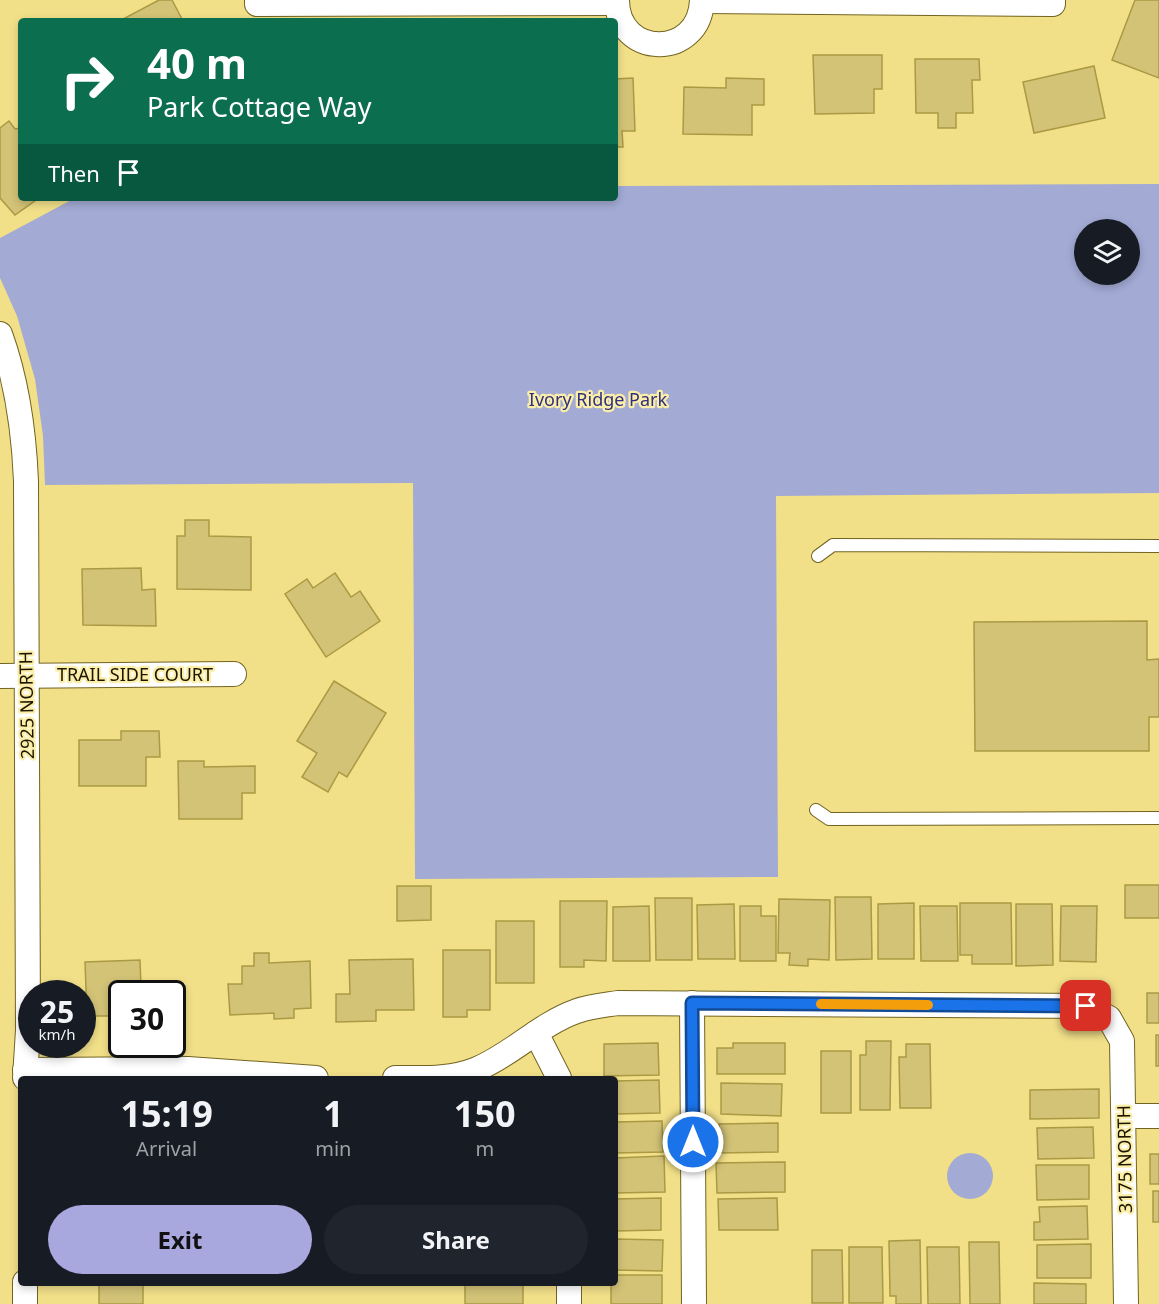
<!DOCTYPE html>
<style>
body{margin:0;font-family:"Noto Sans",sans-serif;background:#20242c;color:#f1f3f6;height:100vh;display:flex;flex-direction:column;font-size:22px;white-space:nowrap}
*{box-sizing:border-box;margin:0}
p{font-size:20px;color:#9ea1a6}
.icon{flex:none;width:33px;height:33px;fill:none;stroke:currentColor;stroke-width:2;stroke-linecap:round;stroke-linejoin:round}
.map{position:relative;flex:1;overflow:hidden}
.details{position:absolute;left:18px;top:1076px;width:600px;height:210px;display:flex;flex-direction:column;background:#171b24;border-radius:6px;box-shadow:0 3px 9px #0003}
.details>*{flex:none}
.top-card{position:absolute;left:18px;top:18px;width:600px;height:183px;border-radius:6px;box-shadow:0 3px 9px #0003;background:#0b6e4f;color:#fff;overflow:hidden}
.controls{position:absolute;left:1074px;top:219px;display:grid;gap:12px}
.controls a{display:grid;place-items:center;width:66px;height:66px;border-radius:50%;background:#171b24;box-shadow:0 3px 9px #0003;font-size:30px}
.speed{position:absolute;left:18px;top:980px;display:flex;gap:12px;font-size:30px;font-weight:700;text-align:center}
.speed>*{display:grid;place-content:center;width:78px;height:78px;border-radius:50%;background:#171b24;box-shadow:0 3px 9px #0003;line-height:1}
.speed small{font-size:15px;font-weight:400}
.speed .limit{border:3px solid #111;border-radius:9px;background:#fff;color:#111}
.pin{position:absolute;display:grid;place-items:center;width:51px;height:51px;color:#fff;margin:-26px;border-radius:12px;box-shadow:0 3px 9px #0006}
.me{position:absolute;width:66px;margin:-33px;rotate:0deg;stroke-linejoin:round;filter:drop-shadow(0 0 4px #0008)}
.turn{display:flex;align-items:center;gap:21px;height:126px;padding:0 30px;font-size:27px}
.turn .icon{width:78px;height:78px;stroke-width:2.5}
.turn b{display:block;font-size:42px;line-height:51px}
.then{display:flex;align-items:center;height:57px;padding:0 30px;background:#0003;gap:12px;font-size:22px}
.eta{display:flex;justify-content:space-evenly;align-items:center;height:102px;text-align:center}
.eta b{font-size:36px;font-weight:700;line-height:42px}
.action{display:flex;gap:12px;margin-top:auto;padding:12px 30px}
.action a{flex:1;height:69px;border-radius:36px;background:#a8a8df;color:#111;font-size:24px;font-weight:700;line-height:69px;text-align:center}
.action a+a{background:#20242c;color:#f1f3f6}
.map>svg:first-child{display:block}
.green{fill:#a3aad4;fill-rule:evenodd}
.building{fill:#d3c377;stroke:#ab9a43;stroke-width:1.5}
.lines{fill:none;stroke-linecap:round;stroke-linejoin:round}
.service-casing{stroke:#716421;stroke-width:14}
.minor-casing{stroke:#716421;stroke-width:26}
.service{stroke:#fff;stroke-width:12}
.minor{stroke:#fff;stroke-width:24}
.route-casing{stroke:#114b97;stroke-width:15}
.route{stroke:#1a73e8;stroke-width:10}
.slow{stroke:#f59e0b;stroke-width:10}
.labels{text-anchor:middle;stroke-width:4.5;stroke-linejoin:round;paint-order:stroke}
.park-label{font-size:18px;fill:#30307d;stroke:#fbeea9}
.street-label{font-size:18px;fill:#1c1600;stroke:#fbeea9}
</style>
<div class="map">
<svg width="1159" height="1304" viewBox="0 0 1159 1304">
<rect width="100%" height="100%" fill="#f2e089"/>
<g class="green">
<path d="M1159,184V493L776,496L778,877L415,879L413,483L45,485L43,436L35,379L17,316L0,278V238L75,198H615V186ZM1084,230H1130V274H1084Z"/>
<circle cx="970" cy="1176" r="23"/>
</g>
<g class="building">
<path d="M159,0H172L183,21H124L123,19Z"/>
<path d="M1135,0H1159V78L1112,60Z"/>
<path d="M813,55H882V89H874V113L815,114Z"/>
<path d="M915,59H979L980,80H972L973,113H956V128H938V113H916Z"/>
<path d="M1094,66L1105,118L1034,133L1023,82Z"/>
<path d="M633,78L635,131H622L623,147H615V79Z"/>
<path d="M726,78L764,79V105H752V135L683,134L684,87L726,88Z"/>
<path d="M9,121L15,129L21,128V198H39L15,215L0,198V128Z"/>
<path d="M185,520H209V536L251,537V590L177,589V536H185Z"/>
<path d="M141,568L142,590L155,589L156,626L83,625L82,569Z"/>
<path d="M335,573L351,597L360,591L380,621L326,657L285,594L307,579L313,588Z"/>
<path d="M1147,621V660L1159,659V717H1149V751H975L974,622Z"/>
<path d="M334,681L386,713L347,777L339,772L328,792L302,777L317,753L297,741Z"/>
<path d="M121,731H159L160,757H146V786H79V740H121Z"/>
<path d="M178,761H204V767L255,766V793H242V819H179Z"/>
<rect x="1125" y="885" width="34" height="33"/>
<path d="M397,886H431V920L397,921Z"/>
<path d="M835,897H871L872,959L836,960Z"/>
<path d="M655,898H692V960H656Z"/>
<path d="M779,899L830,900L829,960L808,959V966L789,965L790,953H778Z"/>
<path d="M560,901H607L606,961L584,960V967H560Z"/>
<path d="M914,903V959H878V904Z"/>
<path d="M960,903H1011L1012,964H972V955H960Z"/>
<path d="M734,904L735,959H698L697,905Z"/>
<path d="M1016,904H1052L1053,965L1016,966Z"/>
<path d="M649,906L650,961H613V907Z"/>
<path d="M740,906H761V916H776V961H740Z"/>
<path d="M920,906H957L958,961H921Z"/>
<path d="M1061,906H1097L1096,962L1060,961Z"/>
<rect x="496" y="921" width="38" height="62"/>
<path d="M443,950H490V1010H467V1017H443Z"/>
<path d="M254,953H269V963L310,961L311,1008L294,1009V1018L274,1019V1013L230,1015L228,984H242V966H254Z"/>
<path d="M413,959L414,1010H376V1021L336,1022V994H350L349,960Z"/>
<path d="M140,960L141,988L128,989V993H122V999L112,1000L113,1016H87L85,962Z"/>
<rect x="1147" y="993" width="12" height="30"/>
<rect x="1156" y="1035" width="3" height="31"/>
<path d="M866,1041H891L890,1110H860V1055H866Z"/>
<path d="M658,1043L659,1075L604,1076V1044Z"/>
<path d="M733,1043H785V1074H717V1048H733Z"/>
<path d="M906,1044H930L931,1108H900L899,1057H906Z"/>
<rect x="821" y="1051" width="30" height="62"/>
<path d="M659,1080L660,1113L615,1114V1081Z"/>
<path d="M721,1083L782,1084L781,1116L721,1114Z"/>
<path d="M1099,1089V1118L1030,1119V1090Z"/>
<path d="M662,1121L663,1152L615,1153V1122Z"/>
<path d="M778,1123V1152L719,1153V1124Z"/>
<path d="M1093,1127L1094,1158L1038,1159L1037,1128Z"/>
<rect x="1150" y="1154" width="9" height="30"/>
<path d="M664,1156L665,1192L615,1193V1158Z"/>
<path d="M785,1162V1192L717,1193L716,1163Z"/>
<path d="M1036,1165H1089V1199L1037,1200Z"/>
<rect x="1153" y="1191" width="6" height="31"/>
<path d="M661,1198V1230L615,1231V1199Z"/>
<path d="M777,1198L778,1230H719L718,1199Z"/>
<path d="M1087,1206L1088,1239L1034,1240V1222H1040L1039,1207Z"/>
<path d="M615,1239L663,1240L662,1271L615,1270Z"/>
<path d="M920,1240L921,1304H896V1296H890L889,1241Z"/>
<path d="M969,1242H999L1000,1304H970Z"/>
<path d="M1091,1244V1278H1037V1245Z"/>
<path d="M849,1247H882L883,1303H849Z"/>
<path d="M927,1247H959L960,1304H928Z"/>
<path d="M812,1250H842L843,1303H812Z"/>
<path d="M615,1275H662V1304H611V1282H615Z"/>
<rect x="99" y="1282" width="44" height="22"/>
<path d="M465,1283L523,1284V1304H465Z"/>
<path d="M1034,1283L1086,1284V1304H1034Z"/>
</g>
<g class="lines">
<g class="service-casing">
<g id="service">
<path d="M818,556L833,545L1159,546"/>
<path d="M816,810L829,819L1159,818"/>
</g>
</g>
<g class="minor-casing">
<g id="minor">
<path d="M257,0V4L617,3"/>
<path d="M617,0C617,58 700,60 702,0"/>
<path d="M703,1L1053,4V0"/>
<path d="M0,334C17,381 24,432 26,481L28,1030L25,1078"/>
<path d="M0,676L234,674"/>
<path d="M692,1003L694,1304"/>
<path d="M536,1033L559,1078"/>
<path d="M25,1070L188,1069L316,1078"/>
<path d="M395,1078C423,1078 450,1080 477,1069C513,1054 540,1024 577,1011C590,1006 604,1005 618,1003L1086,1006L1109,1018L1122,1041L1126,1304"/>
<path d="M1124,1116H1159"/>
<path d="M569,1282V1304"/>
<path d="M25,1304V1282"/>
</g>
</g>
<use href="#service" class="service"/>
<use href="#minor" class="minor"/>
</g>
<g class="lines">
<g class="route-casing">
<path id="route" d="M693,1142L692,1003L1086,1006"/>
</g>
<use href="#route" class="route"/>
<path class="slow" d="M821,1004L928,1005"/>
</g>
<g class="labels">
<g class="park-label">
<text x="598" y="406">Ivory Ridge Park</text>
</g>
<g class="street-label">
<text x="135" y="681">TRAIL SIDE COURT</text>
<text transform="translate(27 705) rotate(-91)" y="6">2925 NORTH</text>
<text transform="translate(1125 1159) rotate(-91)" y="6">3175 NORTH</text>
</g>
</g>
</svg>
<div class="controls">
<a><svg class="icon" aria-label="layers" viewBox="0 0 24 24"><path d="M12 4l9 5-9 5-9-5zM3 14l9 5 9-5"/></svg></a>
</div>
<div class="speed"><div>25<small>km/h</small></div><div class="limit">30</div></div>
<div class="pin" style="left:1086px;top:1006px;background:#d93025"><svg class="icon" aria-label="arrive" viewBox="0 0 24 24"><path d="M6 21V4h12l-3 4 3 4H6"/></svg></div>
<svg class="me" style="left:693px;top:1142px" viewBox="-20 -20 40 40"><circle r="17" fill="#1a73e8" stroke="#fff" stroke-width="3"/><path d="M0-11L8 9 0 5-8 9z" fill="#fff"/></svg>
<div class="top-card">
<div class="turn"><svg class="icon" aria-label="right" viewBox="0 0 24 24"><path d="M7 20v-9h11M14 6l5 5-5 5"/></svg><div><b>40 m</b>Park Cottage Way</div></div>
<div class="then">Then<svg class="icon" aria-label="arrive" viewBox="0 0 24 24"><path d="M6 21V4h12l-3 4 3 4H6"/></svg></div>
</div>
<section class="details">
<div class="eta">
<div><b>15:19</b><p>Arrival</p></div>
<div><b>1</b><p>min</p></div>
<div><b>150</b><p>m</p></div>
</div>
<div class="action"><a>Exit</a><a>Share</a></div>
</section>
</div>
